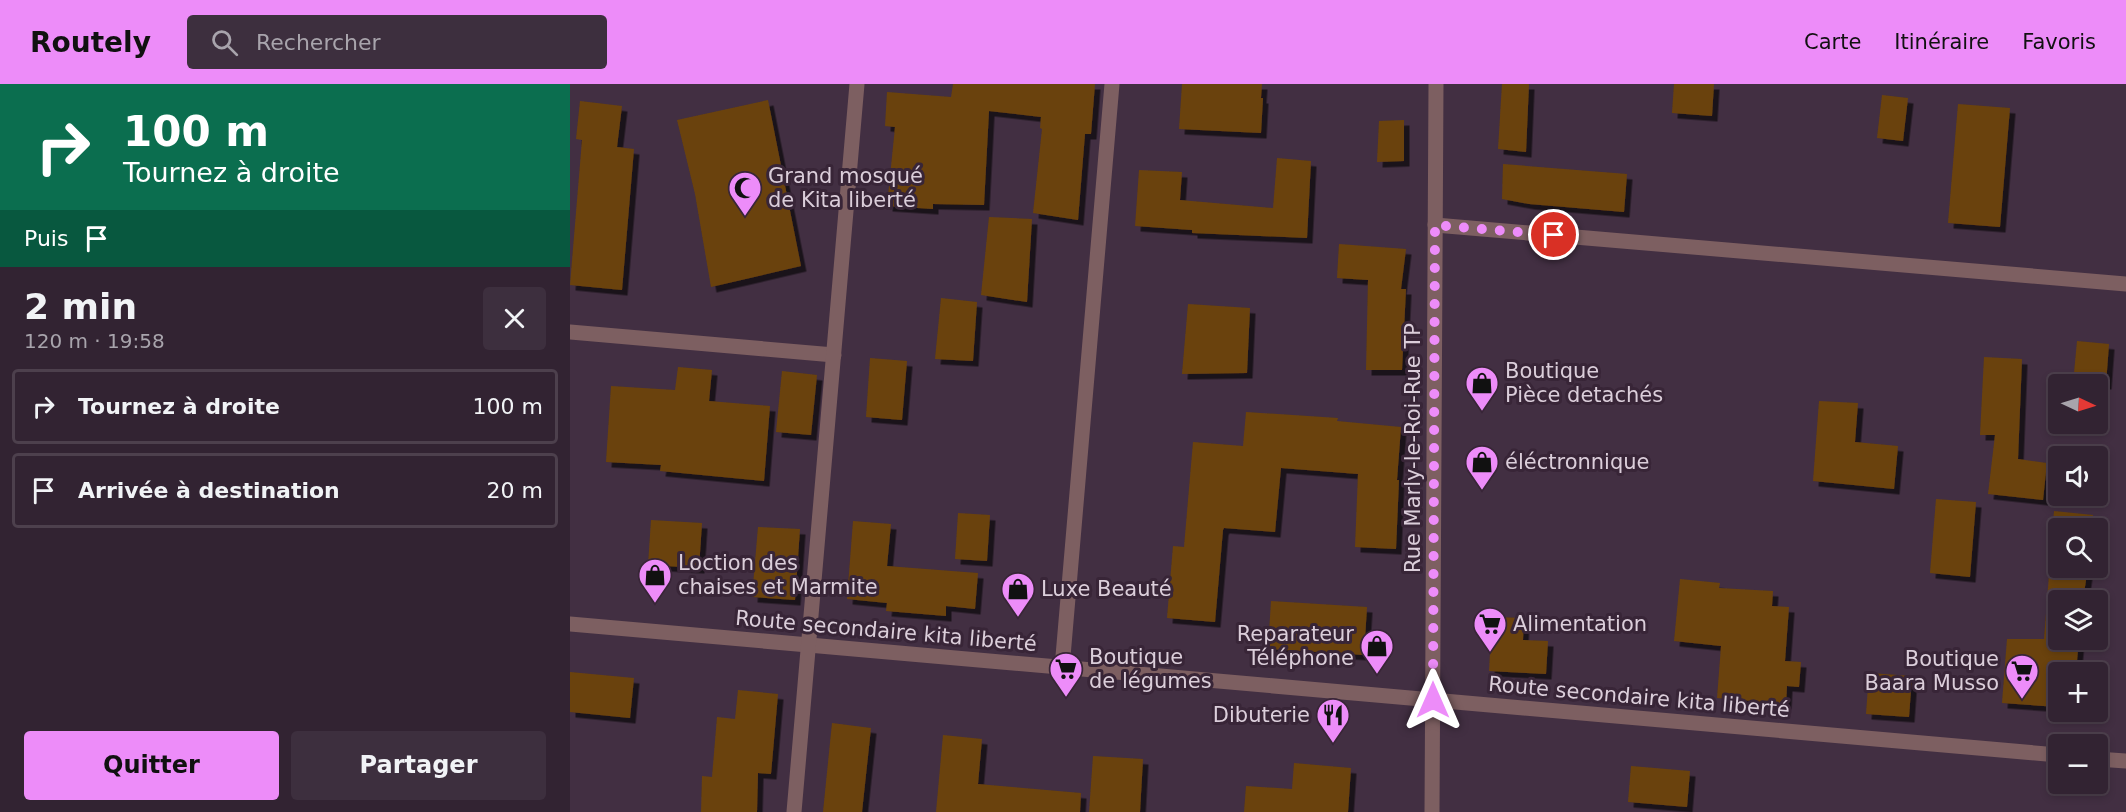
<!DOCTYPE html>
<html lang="fr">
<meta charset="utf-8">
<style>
body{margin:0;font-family:"DejaVu Sans",sans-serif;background:#3d2f3e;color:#f1f3f6;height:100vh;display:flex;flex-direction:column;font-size:22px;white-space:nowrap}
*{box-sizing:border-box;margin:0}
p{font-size:20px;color:#a8a4ac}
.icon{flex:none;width:33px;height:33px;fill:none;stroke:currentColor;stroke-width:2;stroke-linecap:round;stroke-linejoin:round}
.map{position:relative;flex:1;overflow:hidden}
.sheet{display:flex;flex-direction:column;background:#322332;width:570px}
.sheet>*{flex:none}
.guide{background:#0b6e4f;color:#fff;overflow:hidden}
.needle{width:39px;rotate:94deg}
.tools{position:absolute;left:1478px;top:290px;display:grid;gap:12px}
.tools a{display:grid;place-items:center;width:60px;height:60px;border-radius:6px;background:#322332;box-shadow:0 3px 9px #0003,0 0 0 2px #4d404d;font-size:30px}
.pin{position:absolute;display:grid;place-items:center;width:51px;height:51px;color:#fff;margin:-26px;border:3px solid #fff;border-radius:50%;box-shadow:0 2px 6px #0007}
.me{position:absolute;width:66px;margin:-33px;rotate:0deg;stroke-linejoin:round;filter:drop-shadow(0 0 4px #0008)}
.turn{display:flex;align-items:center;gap:21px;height:126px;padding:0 24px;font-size:27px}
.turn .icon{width:78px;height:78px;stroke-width:2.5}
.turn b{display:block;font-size:42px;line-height:51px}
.then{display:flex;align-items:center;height:57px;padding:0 24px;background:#0003;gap:12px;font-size:22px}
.round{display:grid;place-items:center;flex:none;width:63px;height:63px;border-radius:6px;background:#3d2f3e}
.headline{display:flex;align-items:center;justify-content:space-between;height:102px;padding:0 24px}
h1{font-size:36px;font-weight:700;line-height:45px}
.action{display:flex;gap:12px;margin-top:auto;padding:12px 24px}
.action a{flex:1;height:69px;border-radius:6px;background:#ed8cf9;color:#111;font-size:24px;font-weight:700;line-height:69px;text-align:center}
.action a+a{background:#3d2f3e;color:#f1f3f6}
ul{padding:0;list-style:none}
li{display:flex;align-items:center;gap:18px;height:75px;margin:0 12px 9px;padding:0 12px;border:3px solid #4d404d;border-radius:6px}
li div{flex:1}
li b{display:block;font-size:22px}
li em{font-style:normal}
header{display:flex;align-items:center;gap:36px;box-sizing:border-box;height:84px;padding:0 30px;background:#ed8cf9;color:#111}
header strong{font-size:28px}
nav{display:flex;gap:33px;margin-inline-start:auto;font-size:21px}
.search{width:420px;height:54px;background:#3d2f3e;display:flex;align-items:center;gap:15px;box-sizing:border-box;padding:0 21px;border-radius:6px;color:#a8a4ac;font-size:22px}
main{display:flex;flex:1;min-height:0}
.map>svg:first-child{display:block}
.building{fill:#6a420c;filter:url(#shadow)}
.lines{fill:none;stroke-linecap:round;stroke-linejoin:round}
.minor{stroke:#7d5f61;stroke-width:15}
.route{stroke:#ed8cf9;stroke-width:10;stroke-dasharray:0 18}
.labels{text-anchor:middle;stroke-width:6;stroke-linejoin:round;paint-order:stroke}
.poi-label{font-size:21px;fill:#dbceda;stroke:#382537;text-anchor:start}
.street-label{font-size:21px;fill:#dbceda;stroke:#382537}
</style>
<header>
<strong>Routely</strong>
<div class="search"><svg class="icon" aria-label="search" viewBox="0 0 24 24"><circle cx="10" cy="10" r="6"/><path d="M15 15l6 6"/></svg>Rechercher</div>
<nav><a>Carte</a><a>Itinéraire</a><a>Favoris</a></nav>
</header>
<main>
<section class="sheet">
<div class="guide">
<div class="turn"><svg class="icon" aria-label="right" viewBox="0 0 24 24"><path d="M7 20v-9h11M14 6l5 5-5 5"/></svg><div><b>100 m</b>Tournez à droite</div></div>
<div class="then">Puis<svg class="icon" aria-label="arrive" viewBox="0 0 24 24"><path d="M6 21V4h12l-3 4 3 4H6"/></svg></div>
</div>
<div class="headline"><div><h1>2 min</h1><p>120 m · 19:58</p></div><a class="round"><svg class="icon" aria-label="close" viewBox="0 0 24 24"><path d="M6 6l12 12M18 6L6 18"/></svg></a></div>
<ul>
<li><svg class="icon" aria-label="right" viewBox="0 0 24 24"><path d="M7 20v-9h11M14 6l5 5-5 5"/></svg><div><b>Tournez à droite</b></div><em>100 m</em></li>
<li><svg class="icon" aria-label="arrive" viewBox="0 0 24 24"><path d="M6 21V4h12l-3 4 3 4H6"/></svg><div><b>Arrivée à destination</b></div><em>20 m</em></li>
</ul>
<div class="action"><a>Quitter</a><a>Partager</a></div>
</section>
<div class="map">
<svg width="1556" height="728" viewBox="0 0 1556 728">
<defs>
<filter id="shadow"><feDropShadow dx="5.5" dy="5.5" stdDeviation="0" flood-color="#0009"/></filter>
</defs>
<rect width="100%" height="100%" fill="#422f42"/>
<g class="building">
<path d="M383,0H525L521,50H515L508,136L463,129L472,45L470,44L471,33L419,27L414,121L363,120V125L317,122L325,43L315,42L317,8L381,13Z"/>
<path d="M612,0H692L691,14H693L691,49L609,45Z"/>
<path d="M932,0H959L956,68L928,65Z"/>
<path d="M1104,0H1144L1142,32L1102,29Z"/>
<path d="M1312,11L1338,14L1333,57L1307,54Z"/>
<path d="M198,16L231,182L141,203L125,110L107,36Z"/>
<path d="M10,17L52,22L47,63L64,65L52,206L0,201L12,56L6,55Z"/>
<path d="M1388,20L1440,24L1430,143L1378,139Z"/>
<path d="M834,36V77L807,78L809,37Z"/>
<path d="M707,74L741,77L737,154L622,149V146L565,142L569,86L612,88L610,116L703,124Z"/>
<path d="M933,80L1057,90L1054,128L959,120L932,115Z"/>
<path d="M419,133L462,135L457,218L411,211Z"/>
<path d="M769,160L836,165L831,205H836L832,286H796L798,196L767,194Z"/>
<path d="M371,214L407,218L403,277L365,275Z"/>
<path d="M618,220L680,224L677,289L612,290Z"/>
<path d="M1507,257L1539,260L1536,300H1503Z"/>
<path d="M1414,273L1452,275L1448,375L1477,379L1473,416L1418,410L1425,351H1410Z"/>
<path d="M300,274L337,277L332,336L296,333Z"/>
<path d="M108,283L142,286L139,317L200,322L194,397L90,387L91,381L36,378L41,302L105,306Z"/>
<path d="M212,287L247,291L241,351L206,348Z"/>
<path d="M1249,317L1288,319L1285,358L1328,362L1324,405L1243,397Z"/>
<path d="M676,328L768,334L767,337L831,343L827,396H829L826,465L785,463L788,390L711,384L705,448L654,444L653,446L645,538L597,534L603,462L614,463L623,358L673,362Z"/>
<path d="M1366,415L1406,418L1400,493L1360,489Z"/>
<path d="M1484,427L1523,431L1522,444H1488V483H1518L1513,516H1488V555H1509L1506,588H1488V623L1432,619L1437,555H1474Z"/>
<path d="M388,429L420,431L417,477L385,475Z"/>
<path d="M81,436L132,439L129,484L78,481Z"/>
<path d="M283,437L321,440L317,482L408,489L405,525L376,522V532L316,527L317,519L277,515Z"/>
<path d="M188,443L230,445L225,516L182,513Z"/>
<path d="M1110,495L1150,499L1149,504L1203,507L1202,522L1219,523L1215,577L1231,578L1229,603L1217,602L1216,620L1147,614L1151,562L1104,557Z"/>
<path d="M701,517L797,523L794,571L698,565Z"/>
<path d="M922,533L954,534L953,556L978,557L976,590L919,587Z"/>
<path d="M0,588L64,594L60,634L0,628Z"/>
<path d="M1299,589L1342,592L1339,633L1296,630Z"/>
<path d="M168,606L208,610L201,690L188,689L187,728H131L132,692L142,693L147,633L165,635Z"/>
<path d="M262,639L301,644L292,728H253Z"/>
<path d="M373,651L412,655L408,700L511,709L510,728H366Z"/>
<path d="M523,672L573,675L570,728H519Z"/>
<path d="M724,679L781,684L778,728H674L676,702L722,705Z"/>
<path d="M1061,682L1120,687L1117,723L1058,718Z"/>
</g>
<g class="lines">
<g class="minor">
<path d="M865,141L1556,200"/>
<path d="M0,248L264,271"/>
<path d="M0,540L1488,671"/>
<path d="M492,584L542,0"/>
<path d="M1527,675L1556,677"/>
<path d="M224,728L287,0"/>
<path d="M862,728L866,0"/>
</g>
</g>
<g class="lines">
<path class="route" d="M863,616L865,141L984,151"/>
</g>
<defs>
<g id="mosque-pin" transform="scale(1.725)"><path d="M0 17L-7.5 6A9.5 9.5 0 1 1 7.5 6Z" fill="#ed8cf9" stroke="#382537"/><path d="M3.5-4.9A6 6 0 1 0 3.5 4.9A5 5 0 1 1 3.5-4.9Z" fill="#111"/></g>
<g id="shop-pin" transform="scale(1.725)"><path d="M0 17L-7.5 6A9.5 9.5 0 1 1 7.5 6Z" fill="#ed8cf9" stroke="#382537"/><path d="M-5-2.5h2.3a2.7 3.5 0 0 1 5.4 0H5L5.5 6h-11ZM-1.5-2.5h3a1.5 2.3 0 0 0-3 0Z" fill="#111"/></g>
<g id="supermarket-pin" transform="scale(1.725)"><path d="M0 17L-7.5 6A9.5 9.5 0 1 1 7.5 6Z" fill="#ed8cf9" stroke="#382537"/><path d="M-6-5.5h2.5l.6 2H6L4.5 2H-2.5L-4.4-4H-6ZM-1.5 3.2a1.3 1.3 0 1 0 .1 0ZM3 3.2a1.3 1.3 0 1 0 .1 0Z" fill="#111"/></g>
<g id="restaurant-pin" transform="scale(1.725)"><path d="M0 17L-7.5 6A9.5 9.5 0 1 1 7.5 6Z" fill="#ed8cf9" stroke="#382537"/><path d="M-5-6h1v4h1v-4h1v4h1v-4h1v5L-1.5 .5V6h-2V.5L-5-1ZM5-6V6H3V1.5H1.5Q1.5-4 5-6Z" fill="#111"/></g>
</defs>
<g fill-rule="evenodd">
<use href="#mosque-pin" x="175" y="104"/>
<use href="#shop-pin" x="912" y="299"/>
<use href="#shop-pin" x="912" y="378"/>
<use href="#shop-pin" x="85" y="491"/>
<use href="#shop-pin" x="448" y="505"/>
<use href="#supermarket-pin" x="920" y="540"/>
<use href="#shop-pin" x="807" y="562"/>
<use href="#supermarket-pin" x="496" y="585"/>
<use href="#supermarket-pin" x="1452" y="587"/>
<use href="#restaurant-pin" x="763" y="631"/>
</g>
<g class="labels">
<g class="poi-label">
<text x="198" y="99">Grand mosqué<tspan x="198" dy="24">de Kita liberté</tspan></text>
<text x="935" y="294">Boutique<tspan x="935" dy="24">Pièce detachés</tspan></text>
<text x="935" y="385">éléctronnique</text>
<text x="108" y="486">Loction des<tspan x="108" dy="24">chaises et Marmite</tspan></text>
<text x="471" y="512">Luxe Beauté</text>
<text x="943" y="547">Alimentation</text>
<text x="784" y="557" text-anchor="end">Reparateur<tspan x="784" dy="24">Téléphone</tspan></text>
<text x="519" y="580">Boutique<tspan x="519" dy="24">de légumes</tspan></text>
<text x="1429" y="582" text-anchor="end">Boutique<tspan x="1429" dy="24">Baara Musso</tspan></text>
<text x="740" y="638" text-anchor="end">Dibuterie</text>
</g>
<g class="street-label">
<text transform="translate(843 364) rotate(-90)" y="7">Rue Marly-le-Roi-Rue TP</text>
<text transform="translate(316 547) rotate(5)" y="7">Route secondaire kita liberté</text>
<text transform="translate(1069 613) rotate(5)" y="7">Route secondaire kita liberté</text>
</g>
</g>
</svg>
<div class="tools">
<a><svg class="needle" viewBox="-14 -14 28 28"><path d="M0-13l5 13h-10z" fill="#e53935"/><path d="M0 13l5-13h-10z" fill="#a8a4ac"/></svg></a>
<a><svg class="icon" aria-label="sound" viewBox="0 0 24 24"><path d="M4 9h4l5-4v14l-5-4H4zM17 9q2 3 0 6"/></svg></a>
<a><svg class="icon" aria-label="search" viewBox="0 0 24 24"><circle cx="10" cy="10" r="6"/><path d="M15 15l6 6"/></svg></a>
<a><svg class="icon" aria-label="layers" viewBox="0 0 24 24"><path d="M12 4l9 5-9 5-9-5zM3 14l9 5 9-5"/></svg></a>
<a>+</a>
<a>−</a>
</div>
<div class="pin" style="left:984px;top:151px;background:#d93025"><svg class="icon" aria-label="arrive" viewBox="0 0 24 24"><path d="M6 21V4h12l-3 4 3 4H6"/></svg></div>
<svg class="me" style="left:863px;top:616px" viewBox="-20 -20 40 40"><path d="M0-17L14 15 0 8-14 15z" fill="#ed8cf9" stroke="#fff" stroke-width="4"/></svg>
</div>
</main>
